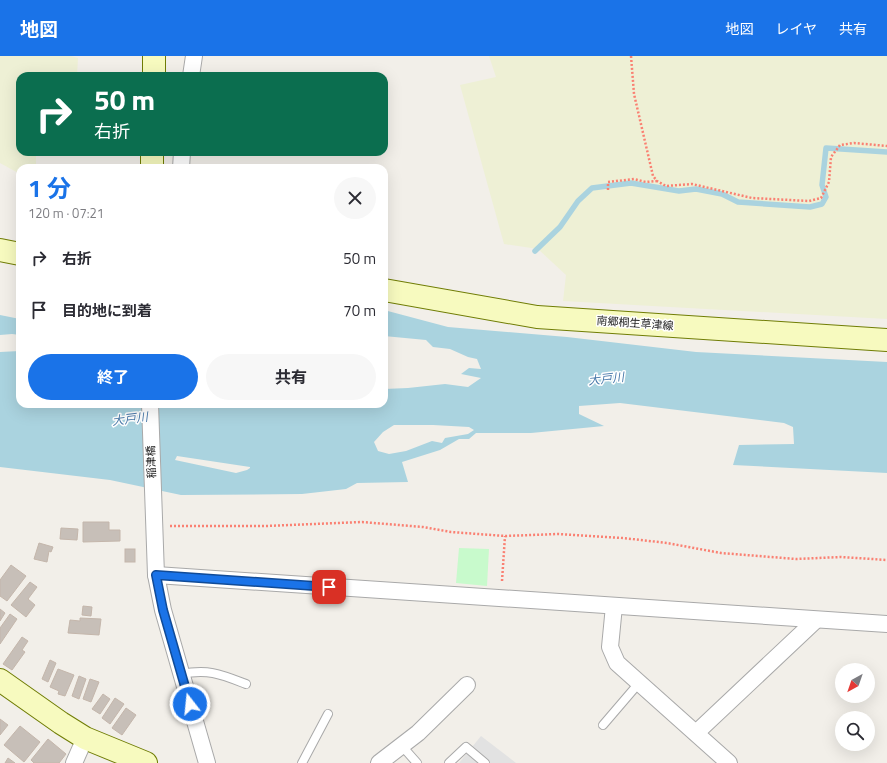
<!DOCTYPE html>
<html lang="ja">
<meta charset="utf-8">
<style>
body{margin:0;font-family:"Titillium Web","Noto Sans JP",sans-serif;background:#f7f7f7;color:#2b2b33;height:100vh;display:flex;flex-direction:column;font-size:15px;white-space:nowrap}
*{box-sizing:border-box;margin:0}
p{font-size:13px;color:#7c7c81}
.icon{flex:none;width:22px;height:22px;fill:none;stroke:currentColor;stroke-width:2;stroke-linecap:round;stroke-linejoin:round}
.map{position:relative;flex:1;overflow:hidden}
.drawer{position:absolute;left:16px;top:108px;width:372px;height:244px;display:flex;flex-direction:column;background:#fff;border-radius:12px;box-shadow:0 4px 16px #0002}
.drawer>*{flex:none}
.guide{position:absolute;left:16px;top:16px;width:372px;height:84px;border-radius:12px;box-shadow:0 4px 16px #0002;background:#0b6e4f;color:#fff;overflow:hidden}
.needle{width:26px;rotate:220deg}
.buttons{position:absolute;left:835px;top:607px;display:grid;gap:8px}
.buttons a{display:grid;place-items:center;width:40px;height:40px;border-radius:50%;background:#fff;box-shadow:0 4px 16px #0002;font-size:20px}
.pin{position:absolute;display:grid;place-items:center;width:34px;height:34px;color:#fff;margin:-17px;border-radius:8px;box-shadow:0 2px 6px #0006}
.me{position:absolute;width:44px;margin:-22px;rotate:344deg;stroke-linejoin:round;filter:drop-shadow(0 0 3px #0008)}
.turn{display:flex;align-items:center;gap:14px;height:84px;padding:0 12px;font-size:18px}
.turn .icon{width:52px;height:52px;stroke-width:2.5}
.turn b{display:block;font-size:28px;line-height:34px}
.round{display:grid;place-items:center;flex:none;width:42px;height:42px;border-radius:21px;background:#f7f7f7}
.overview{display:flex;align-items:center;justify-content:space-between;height:68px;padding:0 12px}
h1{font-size:24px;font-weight:700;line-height:30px;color:#1a73e8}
.button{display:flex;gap:8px;margin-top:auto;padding:8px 12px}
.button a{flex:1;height:46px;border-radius:24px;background:#1a73e8;color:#fff;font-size:16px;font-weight:700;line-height:46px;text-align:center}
.button a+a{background:#f7f7f7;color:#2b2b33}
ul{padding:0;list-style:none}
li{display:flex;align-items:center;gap:12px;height:52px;padding:0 12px}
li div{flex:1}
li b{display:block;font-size:15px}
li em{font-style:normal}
header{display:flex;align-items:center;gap:24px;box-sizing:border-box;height:56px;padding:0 20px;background:#1a73e8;color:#fff}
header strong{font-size:19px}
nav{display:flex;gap:22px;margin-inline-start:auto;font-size:14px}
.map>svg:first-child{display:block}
.farmland{fill:#eef0d5}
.park{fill:#c8facc}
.parking{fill:#e2e2e2}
.water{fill:#aad3df;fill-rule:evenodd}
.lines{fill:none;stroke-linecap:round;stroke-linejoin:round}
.stream{stroke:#aad3df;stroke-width:5.5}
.building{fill:#c7bfb8;stroke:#c4b6ab}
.lane-casing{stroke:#a9a9a9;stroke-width:10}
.street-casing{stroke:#a9a9a9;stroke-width:18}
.secondary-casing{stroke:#707d05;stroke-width:24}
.path{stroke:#fa8072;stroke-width:2.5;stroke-dasharray:2 2;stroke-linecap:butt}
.lane{stroke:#fff;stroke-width:8}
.street{stroke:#fff;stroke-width:16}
.secondary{stroke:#f7fabf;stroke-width:22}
.route-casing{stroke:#114b97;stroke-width:10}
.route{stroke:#1a73e8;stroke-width:7}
.labels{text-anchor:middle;stroke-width:3;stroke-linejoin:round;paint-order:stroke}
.street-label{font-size:11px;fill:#222;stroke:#fff}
.water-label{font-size:12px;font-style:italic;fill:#4a7aab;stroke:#fff}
</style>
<header>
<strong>地図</strong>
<nav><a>地図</a><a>レイヤ</a><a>共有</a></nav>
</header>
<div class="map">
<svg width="887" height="707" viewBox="0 0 887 707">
<rect width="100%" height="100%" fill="#f2efe9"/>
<g class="farmland">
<path d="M0,0H71L78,2L77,20H20V96H36V112H20V118L0,107Z"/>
<path d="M489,0H887V263L563,245L566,219L538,193L504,188L460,29L496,21Z"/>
</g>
<path class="park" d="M459,492L489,493L487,530L456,527Z"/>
<path class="parking" d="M481,680L516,707H459Z"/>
<g class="water">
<path d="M384,254L448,271L567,281L696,296L887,306V417L733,409L739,389L794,388L793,371L784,367L620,347L579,350V358L604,370L531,377H476L469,383H459L440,394L402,406L408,426L357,427L346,433L302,438L181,439L110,424L0,411V296L20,295V348H384V333L408,332L445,328L468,331L481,322L461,318L469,312L481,313L477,303L468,301L450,293L433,291L426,284L384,280ZM394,369H433L469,371L474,374L468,378L445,382L442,387L432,385L406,395L389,398L378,395L374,386L383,376ZM177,400L250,411V412L247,414L236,417L175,404Z"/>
<path d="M0,259L20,263V279L12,278L0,279Z"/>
</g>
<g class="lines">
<path class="stream" d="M535,195L560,171L578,145L592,132L631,127L679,135L696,133L722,138L738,146L810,151L822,148L826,141L822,129L826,92L887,96"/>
</g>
<g class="building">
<path d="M83,466H109V474H120V485L83,486Z"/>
<path d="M61,472L78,473L77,484L60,483Z"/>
<path d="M39,487L53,491L51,496L49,495L47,506L34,503Z"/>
<rect x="125" y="493" width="10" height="13"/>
<path d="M11,509L26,520L7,545L0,540V524Z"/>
<path d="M30,526L37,531L28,543L35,549L26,561L11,549Z"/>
<path d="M83,550L92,551L91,560L82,559Z"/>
<path d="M0,553L5,557L0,565Z"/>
<path d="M10,558L17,563L0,588V572Z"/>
<path d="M80,562L101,563L99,579L68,577L70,564L80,565Z"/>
<path d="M22,581L28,585L22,594L25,596L12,614L3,608Z"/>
<path d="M50,604L56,607L48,626L42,623Z"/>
<path d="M58,613L74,619L65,640L58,638L59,635L50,631Z"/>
<path d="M79,620L86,623L79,643L72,640Z"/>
<path d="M90,623L99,626L91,646L83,643Z"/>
<path d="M103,638L110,643L100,658L92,653Z"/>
<path d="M115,642L124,648L110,668L102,662Z"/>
<path d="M126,652L136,659L122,679L112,672Z"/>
<path d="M0,663L8,669L0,679Z"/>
<path d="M20,670L40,686L24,706L4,689Z"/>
<path d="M48,683L66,698L59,707H34L31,704Z"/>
<path d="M8,702L15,707H5Z"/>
</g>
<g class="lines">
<g class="lane-casing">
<g id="lane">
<path d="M181,618C209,613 220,618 246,628"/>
<path d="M603,669L639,627"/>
<path d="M402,690L417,707"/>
<path d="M302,707L328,658"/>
<path d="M449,707L466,691L485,707"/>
</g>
</g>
<g class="street-casing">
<g id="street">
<path d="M191,20L194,0"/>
<path d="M181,112L182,96"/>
<path d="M150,348L156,519L163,554L207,707"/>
<path d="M156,519L887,568"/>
<path d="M614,550L610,591L617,607L729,707"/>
<path d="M696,677L816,564"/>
<path d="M74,707L85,682"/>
<path d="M379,707L418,677L467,629"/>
</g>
</g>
<g class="secondary-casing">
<g id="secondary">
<path d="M154,20V0"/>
<path d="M152,112V96"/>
<path d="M0,194L20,198"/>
<path d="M384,234L537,261L887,284"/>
<path d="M0,624L61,667L85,682L146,707"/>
</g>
</g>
<g class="path">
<path d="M631,0L634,38L653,120L657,125L666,130L692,128L752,142L809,145L821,142L829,126L831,101L840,89L854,87L887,90"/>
<path d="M608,134V126L634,123L646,126L657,125"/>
<path d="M170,470H265L362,466L423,471L451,476L505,480L558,478L623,482L667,487L721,497L796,503L841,501L887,504"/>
<path d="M502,525L505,480"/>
</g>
<use href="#lane" class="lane"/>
<use href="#street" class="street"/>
<use href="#secondary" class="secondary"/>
</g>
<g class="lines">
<g class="route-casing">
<path id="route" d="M190,648L163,554L156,519L329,531"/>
</g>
<use href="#route" class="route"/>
</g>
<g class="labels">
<g class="street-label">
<text transform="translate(635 267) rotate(4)" y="4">南郷桐生草津線</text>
<text transform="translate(151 406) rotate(-92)" y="4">稲津橋</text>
</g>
<g class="water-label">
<text transform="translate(606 323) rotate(-6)" y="4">大戸川</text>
<text transform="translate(130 363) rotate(-7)" y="4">大戸川</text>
</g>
</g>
</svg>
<div class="buttons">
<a><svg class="needle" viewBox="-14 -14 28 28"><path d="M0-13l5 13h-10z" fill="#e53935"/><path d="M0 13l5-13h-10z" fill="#7c7c81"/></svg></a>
<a><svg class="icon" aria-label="search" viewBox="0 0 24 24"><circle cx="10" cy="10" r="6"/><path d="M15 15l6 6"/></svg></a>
</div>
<div class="pin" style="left:329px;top:531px;background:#d93025"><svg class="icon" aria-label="arrive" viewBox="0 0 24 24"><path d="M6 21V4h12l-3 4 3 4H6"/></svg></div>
<svg class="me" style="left:190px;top:648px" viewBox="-20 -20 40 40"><circle r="17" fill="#1a73e8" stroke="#fff" stroke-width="3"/><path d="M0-11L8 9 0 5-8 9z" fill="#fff"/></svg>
<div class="guide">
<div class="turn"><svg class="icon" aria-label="right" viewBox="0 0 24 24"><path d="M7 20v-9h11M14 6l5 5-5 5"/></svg><div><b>50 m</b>右折</div></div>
</div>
<section class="drawer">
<div class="overview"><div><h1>1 分</h1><p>120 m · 07:21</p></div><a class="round"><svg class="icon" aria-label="close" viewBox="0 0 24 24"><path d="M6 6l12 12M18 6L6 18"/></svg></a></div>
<ul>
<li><svg class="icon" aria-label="right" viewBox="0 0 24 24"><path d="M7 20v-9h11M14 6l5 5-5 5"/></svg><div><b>右折</b></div><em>50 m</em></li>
<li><svg class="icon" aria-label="arrive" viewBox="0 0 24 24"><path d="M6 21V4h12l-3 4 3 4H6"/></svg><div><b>目的地に到着</b></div><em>70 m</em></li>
</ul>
<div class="button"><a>終了</a><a>共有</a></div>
</section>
</div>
